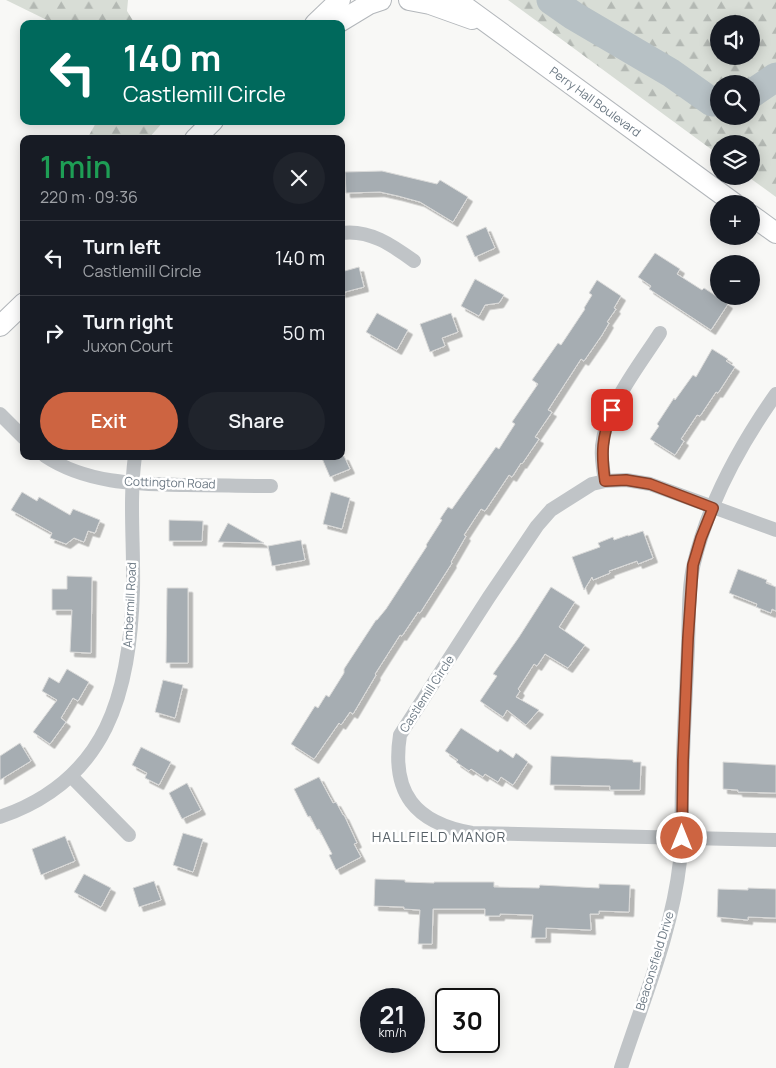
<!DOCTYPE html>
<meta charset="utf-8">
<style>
body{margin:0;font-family:Manrope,sans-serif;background:#20242c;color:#f1f3f6;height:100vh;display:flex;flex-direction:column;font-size:19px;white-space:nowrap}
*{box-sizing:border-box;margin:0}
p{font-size:16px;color:#9ea1a6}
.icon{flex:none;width:28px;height:28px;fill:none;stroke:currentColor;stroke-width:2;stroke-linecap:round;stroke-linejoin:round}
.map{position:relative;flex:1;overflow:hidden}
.details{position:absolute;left:20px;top:135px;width:325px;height:325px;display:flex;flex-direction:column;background:#171b24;border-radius:10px;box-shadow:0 2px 12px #0003}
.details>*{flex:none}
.top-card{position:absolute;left:20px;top:20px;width:325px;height:105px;border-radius:10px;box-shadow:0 2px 12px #0003;background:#00695c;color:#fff;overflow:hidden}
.fabs{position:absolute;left:710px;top:15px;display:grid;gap:10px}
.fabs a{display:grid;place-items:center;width:50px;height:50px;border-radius:50%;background:#171b24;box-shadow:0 2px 12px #0003;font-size:25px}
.speed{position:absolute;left:360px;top:988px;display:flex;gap:10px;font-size:25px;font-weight:700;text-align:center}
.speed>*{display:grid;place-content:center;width:65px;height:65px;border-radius:50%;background:#171b24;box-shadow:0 2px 12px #0003;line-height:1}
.speed small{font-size:12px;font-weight:400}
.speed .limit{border:2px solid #111;border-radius:8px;background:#fff;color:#111}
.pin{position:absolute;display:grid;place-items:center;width:42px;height:42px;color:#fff;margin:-21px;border-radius:10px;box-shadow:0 2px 8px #0006}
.me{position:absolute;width:55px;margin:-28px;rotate:0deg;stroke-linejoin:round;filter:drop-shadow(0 0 4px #0008)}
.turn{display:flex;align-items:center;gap:18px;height:105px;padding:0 20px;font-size:22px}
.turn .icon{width:65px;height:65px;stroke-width:2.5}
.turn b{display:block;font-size:35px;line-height:42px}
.round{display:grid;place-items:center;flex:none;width:52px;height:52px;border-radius:26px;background:#20242c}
.summary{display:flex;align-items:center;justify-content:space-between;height:85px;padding:0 20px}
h1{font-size:30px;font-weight:600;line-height:38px;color:#1e9e55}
.button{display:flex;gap:10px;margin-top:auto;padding:10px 20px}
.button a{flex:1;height:58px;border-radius:30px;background:#cd6441;color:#fff;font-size:20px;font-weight:600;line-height:58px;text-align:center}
.button a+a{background:#20242c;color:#f1f3f6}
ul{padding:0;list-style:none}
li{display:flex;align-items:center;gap:15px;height:75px;padding:0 20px;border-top:1px solid #363941}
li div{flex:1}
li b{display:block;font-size:19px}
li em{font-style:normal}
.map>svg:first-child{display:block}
.forest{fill:url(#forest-firs);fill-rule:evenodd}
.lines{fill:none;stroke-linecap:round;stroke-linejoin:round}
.river{stroke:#b7c1c5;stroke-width:29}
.building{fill:#a6adb2;stroke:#dadad9;filter:url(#shadow)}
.secondary-casing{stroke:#b3b7bb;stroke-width:22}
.street{stroke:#c0c4c7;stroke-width:14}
.secondary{stroke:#fff;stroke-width:20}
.route-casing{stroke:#85412a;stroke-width:12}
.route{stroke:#cd6441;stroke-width:9}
.labels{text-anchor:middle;stroke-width:5;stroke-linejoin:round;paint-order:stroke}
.street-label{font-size:12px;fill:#6b7883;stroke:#fff}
.neighbourhood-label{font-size:14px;letter-spacing:1px;fill:#586269;stroke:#fff}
</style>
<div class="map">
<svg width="776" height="1068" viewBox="0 0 776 1068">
<defs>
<pattern id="forest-firs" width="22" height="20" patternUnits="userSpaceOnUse" patternTransform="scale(1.25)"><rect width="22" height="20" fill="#d8ddd6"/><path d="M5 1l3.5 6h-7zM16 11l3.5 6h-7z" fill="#b3b8b3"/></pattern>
<filter id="shadow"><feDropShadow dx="4.5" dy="4.5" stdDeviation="0" flood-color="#0004"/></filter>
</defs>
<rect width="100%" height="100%" fill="#f8f8f6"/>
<g class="forest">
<path d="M6,0H128L127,11L135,24H55Z"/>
<path d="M508,0H776V197L747,176H751V144H719V155ZM719,24H751V56H719ZM719,84H751V116H719Z"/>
<path d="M97,121H164L148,139H87Z"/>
</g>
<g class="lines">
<g class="river">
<path d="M551,0L574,16L671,73L712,102H719"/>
<path d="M751,94L776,77"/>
</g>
</g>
<g class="building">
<path d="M382,171L437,184L440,180L468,197L453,222L420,202L398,196L380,192L346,193L345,172Z"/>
<path d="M486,227L495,248L475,257L466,236Z"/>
<path d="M655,253L680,269L677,274L702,290L704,288L728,304L711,330L649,289L651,286L638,277Z"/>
<path d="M359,267L364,287L341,293V272Z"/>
<path d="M475,279L504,295L499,303L485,305L479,316L461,306Z"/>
<path d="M597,280L621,296L614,308L616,309L607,322L609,323L602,335L584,361L581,359L548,410L552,412L535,437L539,439L522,464L521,463L512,477L509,475L485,511L481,509L464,535L466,536L451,562L452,563L420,613L418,612L402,636L400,635L375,674L376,675L353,714L350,712L341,725L339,723L314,759L291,744L315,706L318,708L326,695L329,697L344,673V669L376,620H377L386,609L427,546L426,545L442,520L440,519L448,507L452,509L496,447L499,449L515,424L512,422L538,384L532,380L558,343L561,345L585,309L584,308L592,295L589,293Z"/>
<path d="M377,313L408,330L397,350L366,332Z"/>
<path d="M451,313L458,332L442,338L445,346L430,352L420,324Z"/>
<path d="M712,349L728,359L726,361L735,367L718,393L716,392L700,416L697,415L681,439L684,441L675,455L650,439L659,426L657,424L674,398L675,400L693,375L696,377Z"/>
<path d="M321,456H344L350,469L330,477Z"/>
<path d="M22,492L37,501L39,497L70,515L73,509L100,520L95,533L88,531L84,542L74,538L66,544L50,538L52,533L11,510Z"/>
<path d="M331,492L350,498L342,529L323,524Z"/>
<path d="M169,520L203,521L202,541H169Z"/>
<path d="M228,523L264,543L218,542Z"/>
<path d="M643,531L653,558L638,564L637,561L609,571L610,573L593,580L592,577L584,590L572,557L600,547L598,543L613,537L614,540L628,535V536Z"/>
<path d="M301,540L305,560L272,566L268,546Z"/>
<path d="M738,569L767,580L766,583L776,587V611L772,609L771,613L756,607L757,604L729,593Z"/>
<path d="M67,576L92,577L91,653L70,652L72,610H52V589H67Z"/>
<path d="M551,587L575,602L559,627L585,645L568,668L545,654L537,666L534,664L518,689L520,691L516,697L539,710L526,725L507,710L503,717L480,701L497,676L493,674L519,637Z"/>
<path d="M167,588H188V663H166Z"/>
<path d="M67,669L89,682L78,701L73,698L61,718L66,722L50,744L33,732L57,700L42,691L49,677L59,683Z"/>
<path d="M163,680L183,685L175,718L155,712Z"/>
<path d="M461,728L498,752L500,749L513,758L516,753L528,762L513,785L501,777L498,782L485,774L483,777L471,769L469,771L456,762L458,760L445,751Z"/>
<path d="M20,743L31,761L0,780V756Z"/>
<path d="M141,747L171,762L159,785L145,778L147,773L132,765Z"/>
<path d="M551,756L633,760V762H641L640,790H610V786L550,785Z"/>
<path d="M723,762L776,765V793L738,792V790L723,789Z"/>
<path d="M319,777L333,803L336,802L343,815H344L357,843L354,844L361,857L336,870L329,855L332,854L319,829L317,830L310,816L308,817L294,789Z"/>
<path d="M187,783L201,810L182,819L169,793Z"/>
<path d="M183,833L203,839L193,872L173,865Z"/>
<path d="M65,836L75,861L41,875L32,849Z"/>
<path d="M84,874L111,888L101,907L74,892Z"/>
<path d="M375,879L405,880V882L434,883V882H494V887L539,888L540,885L599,888V884L630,885L629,912L599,911V914H590L591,930L546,928V938H531L533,915L500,914V916H485V909H433L432,944H418L420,910L404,909V907L374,906Z"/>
<path d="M154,881L161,900L139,907L133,888Z"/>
<path d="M748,888L776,889V918L748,917V920L717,917L718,889L748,890Z"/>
</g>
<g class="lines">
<g class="secondary-casing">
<g id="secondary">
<path d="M409,0L430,4L472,19"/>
<path d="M456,0L735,204"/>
<path d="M315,24L340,0"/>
<path d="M336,24L369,4L381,0"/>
<path d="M195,139L213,121"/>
<path d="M751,215L776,233"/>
<path d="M0,326L24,303"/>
</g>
</g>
<g class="street">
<path d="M341,233C369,229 392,245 414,261"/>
<path d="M0,414L24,438"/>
<path d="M45,456C87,484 138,484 186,485C214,485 243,486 271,486"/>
<path d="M605,481C603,470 601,457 602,446C606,406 639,366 660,333"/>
<path d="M776,530L650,484L626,480L605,481L592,484L551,510L537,526L489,597L400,735C391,793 415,823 472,833L776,840"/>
<path d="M71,776L129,835"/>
<path d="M0,817C108,780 130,692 133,589C134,544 129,501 135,456"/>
<path d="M621,1068C643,1000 672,933 680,861C683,837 681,813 682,789C683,741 686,693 688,646C689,621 688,586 694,563C709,501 740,445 776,394"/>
</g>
<use href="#secondary" class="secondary"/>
</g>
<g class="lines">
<g class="route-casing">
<path id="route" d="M612,410C602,438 601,452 605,481L626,480L650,484L713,508L701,538L693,565L688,638L683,760L682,838"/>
</g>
<use href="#route" class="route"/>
</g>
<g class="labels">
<g class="street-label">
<text transform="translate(595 102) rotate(36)" y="4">Perry Hall Boulevard</text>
<text transform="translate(170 483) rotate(2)" y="4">Cottington Road</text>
<text transform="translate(130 605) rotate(-87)" y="4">Ambermill Road</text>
<text transform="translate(427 694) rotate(-57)" y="4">Castlemill Circle</text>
<text transform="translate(655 961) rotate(-73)" y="4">Beaconsfield Drive</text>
</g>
<g class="neighbourhood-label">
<text x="439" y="842">HALLFIELD MANOR</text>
</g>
</g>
</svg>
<div class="fabs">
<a><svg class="icon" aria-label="sound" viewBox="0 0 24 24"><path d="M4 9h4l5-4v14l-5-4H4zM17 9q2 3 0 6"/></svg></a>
<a><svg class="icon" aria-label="search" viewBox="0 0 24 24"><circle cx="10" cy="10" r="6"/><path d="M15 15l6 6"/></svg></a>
<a><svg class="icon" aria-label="layers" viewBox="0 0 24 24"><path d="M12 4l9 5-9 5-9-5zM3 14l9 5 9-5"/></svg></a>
<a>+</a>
<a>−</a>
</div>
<div class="speed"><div>21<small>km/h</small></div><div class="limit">30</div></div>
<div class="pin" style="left:612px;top:410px;background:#d93025"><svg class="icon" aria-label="arrive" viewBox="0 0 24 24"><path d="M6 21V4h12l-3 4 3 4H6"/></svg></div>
<svg class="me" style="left:682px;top:838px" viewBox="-20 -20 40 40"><circle r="17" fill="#cd6441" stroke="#fff" stroke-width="3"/><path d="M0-11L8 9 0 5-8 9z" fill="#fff"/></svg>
<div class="top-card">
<div class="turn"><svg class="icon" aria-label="left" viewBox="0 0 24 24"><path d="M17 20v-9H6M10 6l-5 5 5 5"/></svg><div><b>140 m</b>Castlemill Circle</div></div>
</div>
<section class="details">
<div class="summary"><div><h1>1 min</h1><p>220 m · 09:36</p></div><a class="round"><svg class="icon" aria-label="close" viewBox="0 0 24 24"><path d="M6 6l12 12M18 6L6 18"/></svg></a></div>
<ul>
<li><svg class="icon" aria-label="left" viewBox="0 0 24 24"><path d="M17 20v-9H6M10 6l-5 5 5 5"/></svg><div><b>Turn left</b><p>Castlemill Circle</p></div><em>140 m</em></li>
<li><svg class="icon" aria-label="right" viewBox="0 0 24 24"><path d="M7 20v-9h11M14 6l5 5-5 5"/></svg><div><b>Turn right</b><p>Juxon Court</p></div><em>50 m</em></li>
</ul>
<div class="button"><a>Exit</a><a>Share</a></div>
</section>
</div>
